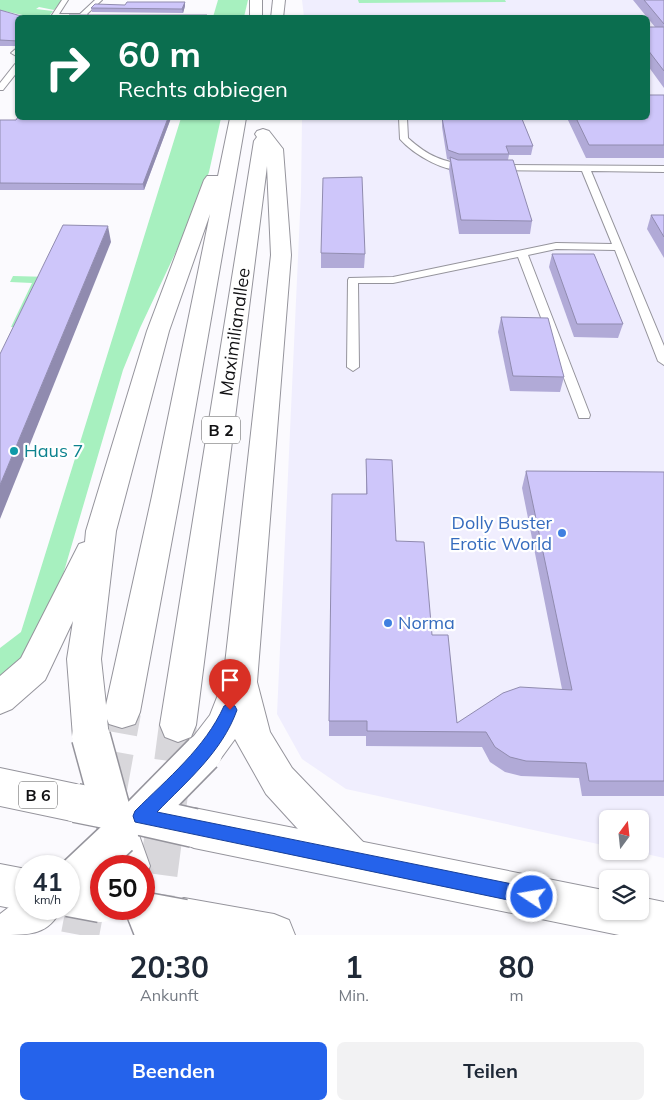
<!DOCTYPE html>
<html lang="de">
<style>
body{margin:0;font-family:Mulish,sans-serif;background:#f2f2f3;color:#1f2937;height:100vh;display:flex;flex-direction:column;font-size:19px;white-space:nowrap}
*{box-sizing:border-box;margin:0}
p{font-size:16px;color:#747a83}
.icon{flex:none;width:28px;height:28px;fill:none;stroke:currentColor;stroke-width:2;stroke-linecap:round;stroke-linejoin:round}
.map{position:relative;height:935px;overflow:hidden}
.sheet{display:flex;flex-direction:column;background:#fff;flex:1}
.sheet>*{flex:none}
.top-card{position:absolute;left:15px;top:15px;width:635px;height:105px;border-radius:8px;box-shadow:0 1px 4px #0004;background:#0b6e4f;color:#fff;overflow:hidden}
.needle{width:32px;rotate:15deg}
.fabs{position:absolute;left:599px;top:810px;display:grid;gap:10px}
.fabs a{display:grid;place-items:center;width:50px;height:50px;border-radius:8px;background:#fff;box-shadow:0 1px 4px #0004;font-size:25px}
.speed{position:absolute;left:15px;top:855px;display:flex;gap:10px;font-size:25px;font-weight:700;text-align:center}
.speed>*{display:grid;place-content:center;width:65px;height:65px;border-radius:50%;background:#fff;box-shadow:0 1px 4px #0004;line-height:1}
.speed small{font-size:12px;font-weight:400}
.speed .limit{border:8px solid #d22;background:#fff;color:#111}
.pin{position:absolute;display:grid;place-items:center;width:42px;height:42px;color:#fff;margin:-51px -21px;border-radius:50% 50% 50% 0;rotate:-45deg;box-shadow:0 0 5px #0007}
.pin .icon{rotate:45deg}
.me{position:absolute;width:55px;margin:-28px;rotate:282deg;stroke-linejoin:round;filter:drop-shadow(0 0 4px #0008)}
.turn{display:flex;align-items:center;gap:18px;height:105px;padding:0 20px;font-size:22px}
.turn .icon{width:65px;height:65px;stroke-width:2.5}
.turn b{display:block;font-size:35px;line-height:42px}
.eta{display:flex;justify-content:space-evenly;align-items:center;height:85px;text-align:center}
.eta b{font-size:30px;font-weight:700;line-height:35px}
.cta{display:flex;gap:10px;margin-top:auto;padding:10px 20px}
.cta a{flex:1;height:58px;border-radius:8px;background:#2563eb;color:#fff;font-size:20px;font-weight:700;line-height:58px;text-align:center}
.cta a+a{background:#f2f2f3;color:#1f2937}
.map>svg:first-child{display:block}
.built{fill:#f0eefe}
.green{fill:#a7f0bf}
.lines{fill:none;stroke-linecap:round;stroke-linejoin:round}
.highway-tunnel{stroke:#d8d7db;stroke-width:38;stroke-dasharray:38 19;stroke-linecap:butt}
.lane-casing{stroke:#95949c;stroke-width:2}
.secondary-casing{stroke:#95949c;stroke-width:2}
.primary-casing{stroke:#95949c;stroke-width:2}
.highway-casing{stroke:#95949c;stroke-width:2}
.lane{fill:#fff;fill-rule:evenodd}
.secondary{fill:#fff;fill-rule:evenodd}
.primary{fill:#fff;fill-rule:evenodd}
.highway{fill:#fff;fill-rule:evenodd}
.secondary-bridge-casing{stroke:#95949c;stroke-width:41;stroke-linecap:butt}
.highway-bridge-casing{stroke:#95949c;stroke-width:41;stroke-linecap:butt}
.secondary-bridge{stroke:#fff;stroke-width:38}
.highway-bridge{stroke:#fff;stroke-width:38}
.wall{fill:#b1aad7}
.shaded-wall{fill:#908baf}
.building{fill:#cec6fa;stroke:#908baf}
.route{fill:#2563eb;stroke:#184099}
.culture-dot{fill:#0f9aa8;stroke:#fff;stroke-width:2}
.shop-dot{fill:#3f7fe0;stroke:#fff;stroke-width:2}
.labels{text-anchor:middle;stroke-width:4.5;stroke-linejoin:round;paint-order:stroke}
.shield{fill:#fff;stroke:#585859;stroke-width:1}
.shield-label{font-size:16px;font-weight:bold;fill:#101012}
.street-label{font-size:18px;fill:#101012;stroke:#fff}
.culture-label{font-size:18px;fill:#0d838f;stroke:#fff;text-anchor:start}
.shop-label{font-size:18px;fill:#366cbe;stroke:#fff;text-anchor:end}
</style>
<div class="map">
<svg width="664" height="935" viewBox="0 0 664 935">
<rect width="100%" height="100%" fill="#fbfafe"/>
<path class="built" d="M302,0H664V858L633,851H640V819H608L607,846L346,789L302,759L277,714L301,192L302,118H648V18L304,17Z"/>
<g class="green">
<path d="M0,0H62L54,10L39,7L36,9L53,11L49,16H27L4,11L0,12Z"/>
<path d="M218,0H248L244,17H213Z"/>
<path d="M358,0H505L506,2L359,3Z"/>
<path d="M181,118H221L209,172L197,207L140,328L123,370L48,626L0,686V648L21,632Z"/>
<path d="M13,276L50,277L26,327H11L32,283L10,282Z"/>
</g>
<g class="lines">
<g class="highway-tunnel">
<path d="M108,789L122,712"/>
<path d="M151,931L178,725"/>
<path d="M80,935L90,883"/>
</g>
<g class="lane-casing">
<g id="lane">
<path d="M62,0H68L59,14H80L95,0H102L87,14L89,17L50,18Z"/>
<path d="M18,47V57L11,53Z"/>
<path d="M15,64H18V71L3,90H0V83Z"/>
<path d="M399,118H407L408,138C429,157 442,161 469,166V170C447,174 414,155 400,139Z"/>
<path d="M498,165L664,166V172L591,171L664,346V365L658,361L615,250L556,249L528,255L590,415L589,418H579L578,415L518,257L393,283H358L359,367L353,371L347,367L348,280L349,278L393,277L556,243L612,244L582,171L495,170V166Z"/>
</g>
</g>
<g class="secondary-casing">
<g id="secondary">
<path d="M194,808L608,891V911H640V897L664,902V935H619L194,848L180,842L174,828L180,814Z"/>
<path d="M184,898L274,914L289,920L295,935H171L169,934L163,919L169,904Z"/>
</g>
</g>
<g class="primary-casing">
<g id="primary">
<path d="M0,768L76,784L90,789L95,803L90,817L76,822L0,806Z"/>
<path d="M0,864L26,869V909H31L26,911L0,906Z"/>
</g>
</g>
<g class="highway-casing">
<g id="highway">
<rect x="250" y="0" width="12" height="18"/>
<path d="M273,0H285L283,18H271Z"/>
<path d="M230,118H246L180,496L140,712L135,724L122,728L109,724L107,719L109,737L104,749L91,754L78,749L73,737L67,659L73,621L45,680L12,709L0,714V676L21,658L79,544L85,542L86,531L147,331L204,180L207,176H218ZM210,214L152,496L106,705L101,659L116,531L169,331Z"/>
<path d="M263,129L269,131L283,149L291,255L257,682L270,732L292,768L367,846L373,860L367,874L353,880L339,874L266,794L235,739L216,765L203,771L190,765L185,753L190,741L210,715L223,682L271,255L267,166L196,725L191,737L178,742L165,737L160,725L254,141L257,137L255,134L257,131Z"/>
<path d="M115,801L129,807L150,866L144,881V866H110L95,821L101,807Z"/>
<path d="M26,894V909H61C49,935 30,935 0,935V914Z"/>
</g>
</g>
<use href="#lane" class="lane"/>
<use href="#secondary" class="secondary"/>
<use href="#primary" class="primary"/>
<use href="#highway" class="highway"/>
<g class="secondary-bridge-casing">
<g id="secondary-bridge">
<path d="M76,803L111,810"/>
<path d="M141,816L194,828"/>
<path d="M69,897L101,903"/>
<path d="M146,912L184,919"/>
</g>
</g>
<g class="highway-bridge-casing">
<g id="highway-bridge">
<path d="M91,737L111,810"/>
<path d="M141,816L203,753"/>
<path d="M69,883L119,836"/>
<path d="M146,912L155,935"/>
</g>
</g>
<use href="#secondary-bridge" class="secondary-bridge"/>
<use href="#highway-bridge" class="highway-bridge"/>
</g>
<g class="wall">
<path d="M633,0H664V88L648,66V27H655Z"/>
<path d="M185,2V6L183,13L92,12L91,8L125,5Z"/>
<path d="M0,10L18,18V46H0Z"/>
<path d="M664,95V158H586L567,118H648Z"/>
<path d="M18,117L171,118L144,190H0V120H16Z"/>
<path d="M442,118L498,119V118H559V119H522L533,146L531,155H509L508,160L532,221L530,234H459L449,170L450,160L447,159L442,127Z"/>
<path d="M651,215H664V258L647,229Z"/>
<path d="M321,253L365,254L364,268H321Z"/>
<path d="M552,254L623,324L618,338L574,337L549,267Z"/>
<path d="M501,317L564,377L560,392L510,391L498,332Z"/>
<path d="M366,459L432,635L457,723L562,689L522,488L526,471L664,472V796H582L579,778L521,776L505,772L490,762L482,747L366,746V736H329V721L366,494Z"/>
</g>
<g class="shaded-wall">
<path d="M185,2V6L183,13L182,9Z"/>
<path d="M168,118H171L144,190L143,184Z"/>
<path d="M108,226L111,242L0,519V485Z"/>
</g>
<g class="building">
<path d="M644,0H664V24Z"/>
<path d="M127,2H185L182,9L91,8L95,4L125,5Z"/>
<path d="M0,10L28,18H18V41L0,40Z"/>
<path d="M69,15H207L206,18H67Z"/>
<path d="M648,27H664V71L648,50Z"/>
<path d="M648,95H664V145H589L576,118H648Z"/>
<path d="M18,117V118H168L143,184L0,183V120H16Z"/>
<path d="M442,118L522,119L533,146H506L509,154H459L448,150Z"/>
<path d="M450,157L458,160H513L532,221L461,220Z"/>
<path d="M362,177L365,254L321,253L323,178Z"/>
<path d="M651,215H664V237Z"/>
<path d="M63,225L108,226L0,485V354Z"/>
<path d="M552,254H594L623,324H577Z"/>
<path d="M501,317L548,318L564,377L513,376Z"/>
<path d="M366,459L392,460L396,541L424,542L432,635H448L457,723L503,693L520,687L572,690L526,471L664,472V781H589L586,763L526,761L510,757L495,747L486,732L367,731V721H329L332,494H367Z"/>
</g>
<path class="route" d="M230,704L235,706L237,710C222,752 187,781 157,812L532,888L539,891L541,897L539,903L532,905L135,822L133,816L135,811C168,778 205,748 224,706Z"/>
<circle class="culture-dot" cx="14" cy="451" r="5"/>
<g class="shop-dot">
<circle cx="562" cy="533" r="5"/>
<circle cx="388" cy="623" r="5"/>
</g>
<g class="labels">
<g class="shield">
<rect x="202" y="416.5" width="38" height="27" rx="4"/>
<rect x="19" y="781.5" width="38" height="27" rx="4"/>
</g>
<g class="shield-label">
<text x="221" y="436">B 2</text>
<text x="38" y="801">B 6</text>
</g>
<g class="street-label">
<text transform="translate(235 332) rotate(-82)" y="6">Maximilianallee</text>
</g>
<g class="culture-label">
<text x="24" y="457">Haus 7</text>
</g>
<g class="shop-label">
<text x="552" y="529">Dolly Buster<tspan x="552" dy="21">Erotic World</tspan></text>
<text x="398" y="629" text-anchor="start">Norma</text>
</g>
</g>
</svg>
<div class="fabs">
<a><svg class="needle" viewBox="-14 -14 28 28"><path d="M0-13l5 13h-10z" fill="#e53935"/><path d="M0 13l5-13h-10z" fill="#747a83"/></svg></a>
<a><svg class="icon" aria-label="layers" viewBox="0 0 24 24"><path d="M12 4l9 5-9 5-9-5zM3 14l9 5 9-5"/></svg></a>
</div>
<div class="speed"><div>41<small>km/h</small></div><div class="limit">50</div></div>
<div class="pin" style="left:230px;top:710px;background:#d93025"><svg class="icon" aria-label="arrive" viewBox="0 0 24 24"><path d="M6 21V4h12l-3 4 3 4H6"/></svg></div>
<svg class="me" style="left:532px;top:897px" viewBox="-20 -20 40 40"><circle r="17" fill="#2563eb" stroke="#fff" stroke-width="3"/><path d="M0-11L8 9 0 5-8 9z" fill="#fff"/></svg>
<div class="top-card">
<div class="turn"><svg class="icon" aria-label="right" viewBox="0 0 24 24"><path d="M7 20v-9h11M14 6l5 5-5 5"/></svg><div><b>60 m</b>Rechts abbiegen</div></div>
</div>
</div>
<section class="sheet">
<div class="eta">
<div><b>20:30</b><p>Ankunft</p></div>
<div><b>1</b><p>Min.</p></div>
<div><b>80</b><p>m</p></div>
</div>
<div class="cta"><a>Beenden</a><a>Teilen</a></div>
</section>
